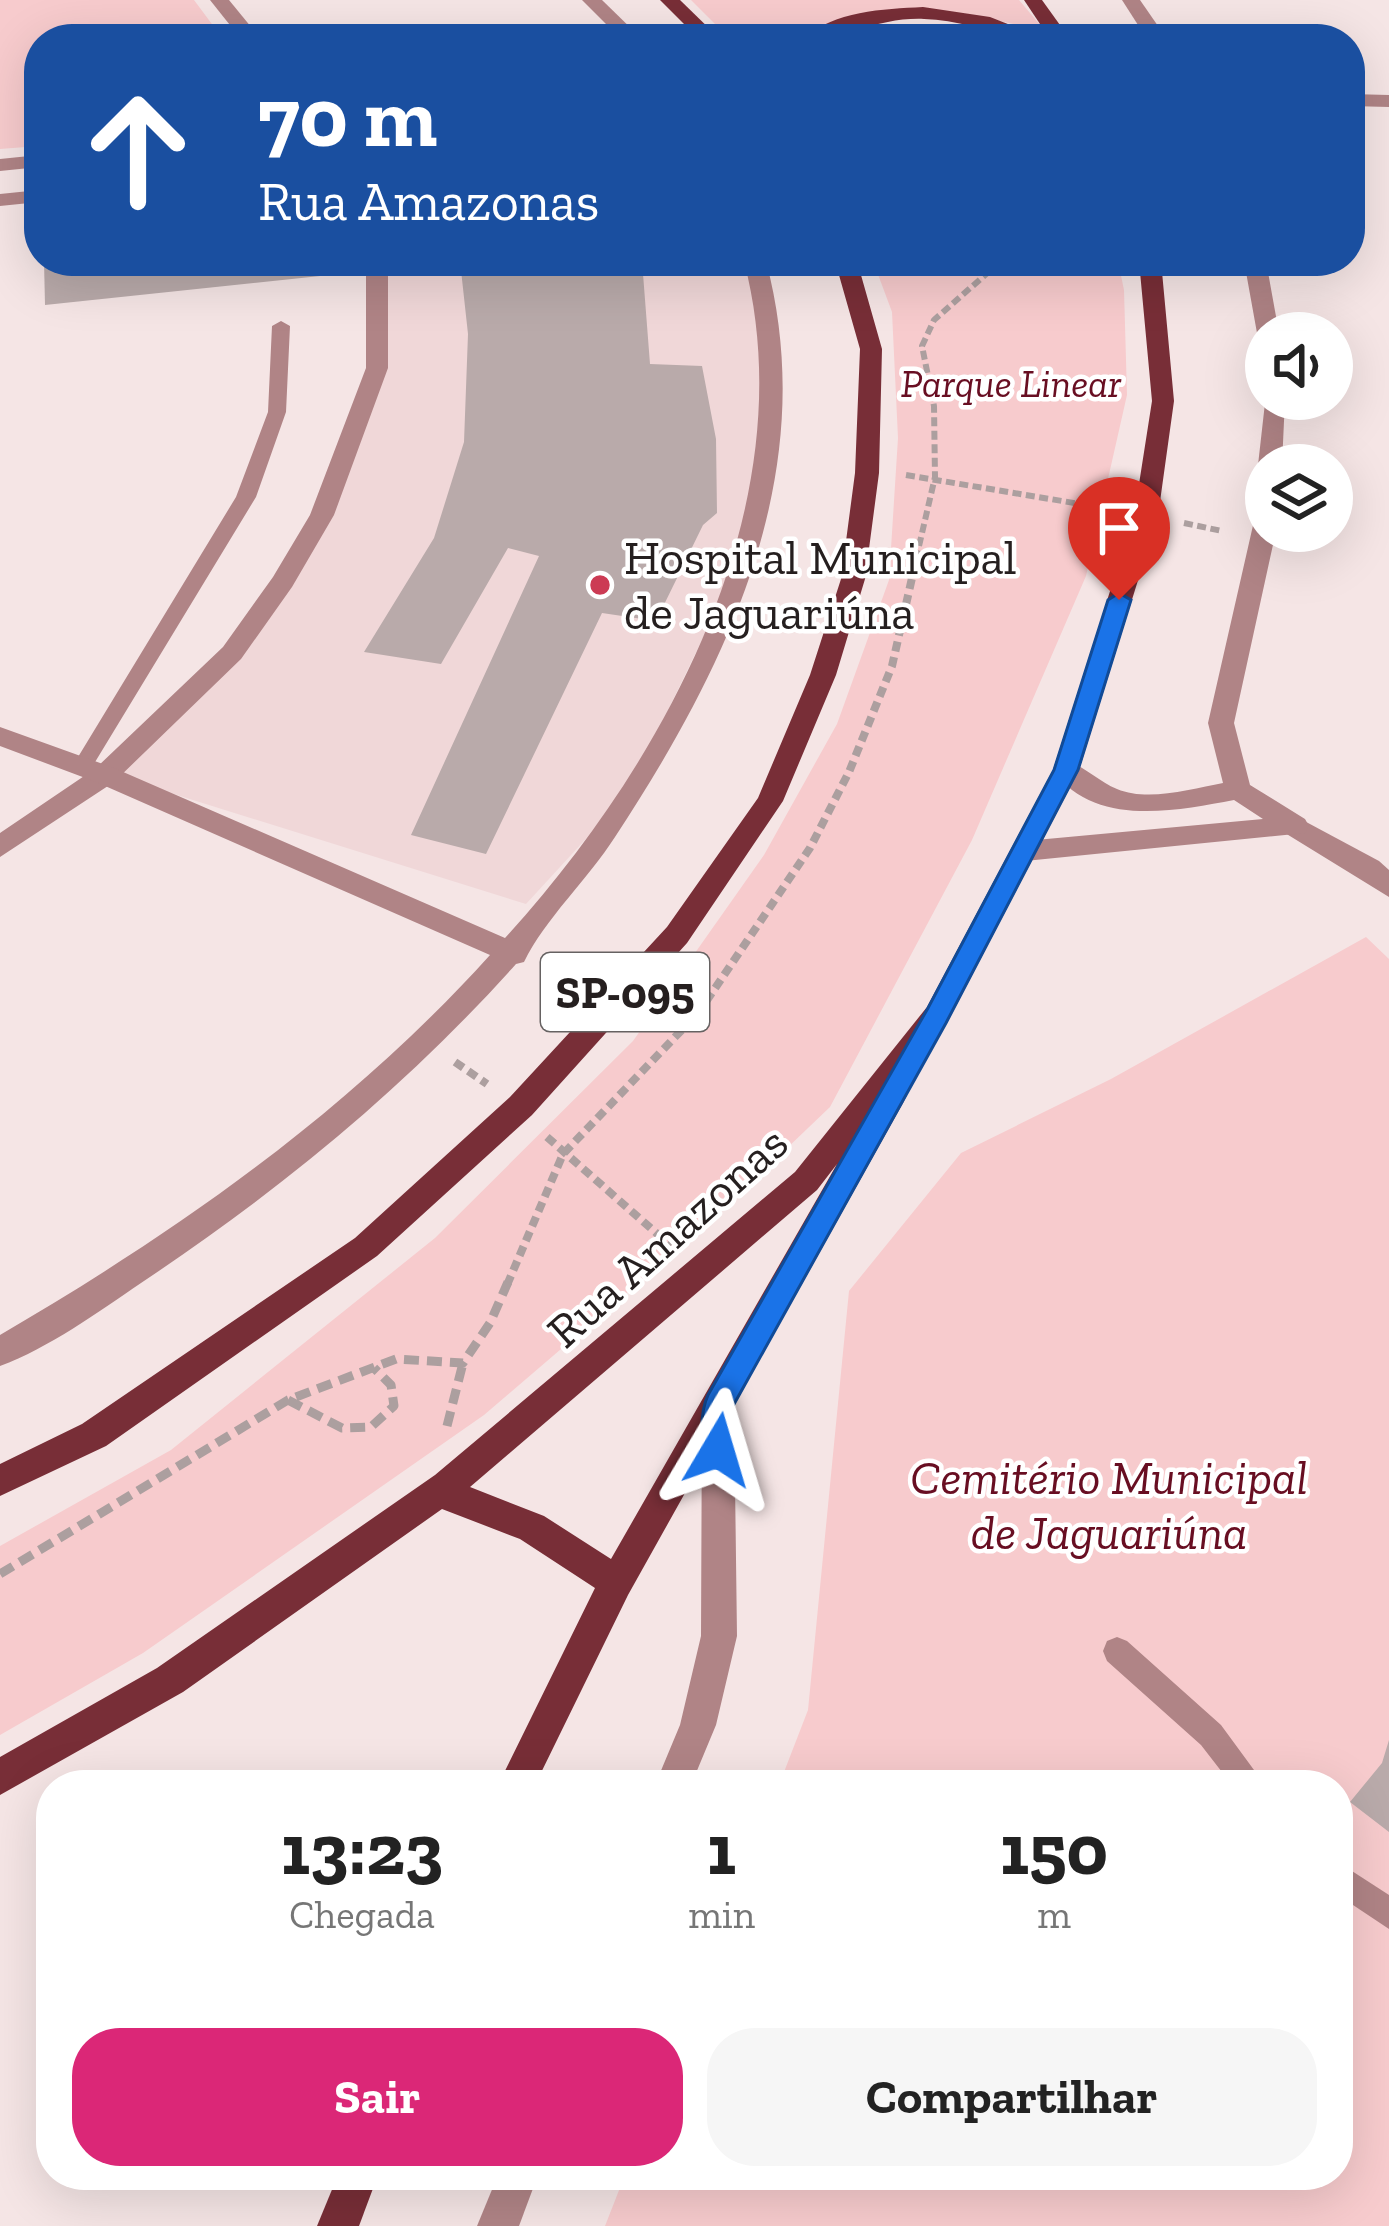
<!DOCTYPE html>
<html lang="pt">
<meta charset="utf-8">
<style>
body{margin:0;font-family:"Zilla Slab",serif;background:#f6f6f6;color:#222;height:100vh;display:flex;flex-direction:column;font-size:45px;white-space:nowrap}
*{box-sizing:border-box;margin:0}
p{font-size:39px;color:#767676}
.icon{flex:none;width:66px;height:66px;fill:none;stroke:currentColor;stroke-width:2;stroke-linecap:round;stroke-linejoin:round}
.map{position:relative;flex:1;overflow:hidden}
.details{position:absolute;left:36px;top:1770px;width:1317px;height:420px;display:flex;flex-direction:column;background:#fff;border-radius:48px;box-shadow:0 12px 48px #0002}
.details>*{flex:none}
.banner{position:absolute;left:24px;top:24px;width:1341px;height:252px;border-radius:48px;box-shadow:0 12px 48px #0002;background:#1a4fa0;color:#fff;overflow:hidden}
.tools{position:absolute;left:1245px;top:312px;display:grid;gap:24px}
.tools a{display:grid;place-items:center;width:108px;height:108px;border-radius:50%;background:#fff;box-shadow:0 12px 48px #0002;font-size:60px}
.pin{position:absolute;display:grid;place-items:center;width:102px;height:102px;color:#fff;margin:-123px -51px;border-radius:50% 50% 50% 0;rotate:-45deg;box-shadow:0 0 12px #0007}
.pin .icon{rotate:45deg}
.me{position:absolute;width:132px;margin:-66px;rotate:7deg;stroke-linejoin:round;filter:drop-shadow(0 0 9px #0008)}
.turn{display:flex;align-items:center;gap:42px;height:252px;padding:0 36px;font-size:54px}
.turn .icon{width:156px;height:156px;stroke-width:2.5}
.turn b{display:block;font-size:84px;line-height:102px}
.eta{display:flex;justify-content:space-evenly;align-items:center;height:204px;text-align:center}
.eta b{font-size:72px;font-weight:800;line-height:84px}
.cta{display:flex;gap:24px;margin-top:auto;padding:24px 36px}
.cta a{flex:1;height:138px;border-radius:48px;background:#db2777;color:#fff;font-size:48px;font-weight:800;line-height:138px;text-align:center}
.cta a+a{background:#f6f6f6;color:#222}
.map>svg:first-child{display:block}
.built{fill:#f0d7d8}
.green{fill:#f7cbcd}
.building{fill:#b9aaaa}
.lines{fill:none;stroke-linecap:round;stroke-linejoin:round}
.path-far2{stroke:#ac9f9f;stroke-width:6;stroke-dasharray:9 4.5;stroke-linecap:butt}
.path-far1{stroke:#ac9f9f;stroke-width:8;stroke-dasharray:10 6;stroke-linecap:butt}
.path{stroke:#ac9f9f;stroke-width:9;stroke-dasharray:15 8;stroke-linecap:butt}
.service{fill:#b08486;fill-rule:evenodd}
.minor{fill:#b08486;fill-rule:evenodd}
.tertiary{fill:#b08486;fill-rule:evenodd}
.primary{fill:#782e37;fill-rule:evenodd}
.route{fill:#1a73e8;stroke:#114b97;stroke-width:3}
.poi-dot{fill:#cc3b54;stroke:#fff;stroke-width:4.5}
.labels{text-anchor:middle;stroke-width:9;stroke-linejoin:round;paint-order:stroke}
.far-park-label{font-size:39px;font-style:italic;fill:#680e22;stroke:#fff}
.shield{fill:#fff;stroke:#666262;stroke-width:3}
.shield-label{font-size:45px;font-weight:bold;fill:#251f1f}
.poi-label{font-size:48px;fill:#251f1f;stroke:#fff;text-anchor:start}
.street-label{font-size:48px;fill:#251f1f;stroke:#fff}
.park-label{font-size:48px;font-style:italic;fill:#680e22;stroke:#fff}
</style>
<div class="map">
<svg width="1389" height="2226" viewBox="0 0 1389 2226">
<rect width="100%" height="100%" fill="#f5e5e5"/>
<path class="built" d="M386,261H750L770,380L743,555L628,793L526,904L110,774L238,657L332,516L383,368Z"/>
<g class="green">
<path d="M0,0H194L223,39H39V146L0,149Z"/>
<path d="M691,0H1019L1052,39L1018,25L968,14L907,8L853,16L807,39H730Z"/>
<path d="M873,261H1118L1124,290L1127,395L1086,576L972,840L830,1107L715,1217L484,1415L143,1653L0,1735V1546L171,1450L435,1238L633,1041L764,855L837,724L889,580L898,438L892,312Z"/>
<path d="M1366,937L1389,959V2226H605L625,2175H1338V1785H779L808,1710L849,1291L961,1153L1111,1079Z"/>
</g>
<g class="building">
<path d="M44,261H337L339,274L45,305Z"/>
<path d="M460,261H642L650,364L702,366L716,439L717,513L703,525L656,621L602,613L486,854L411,835L539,556L508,548L441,664L364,652L434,538L464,442L468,334Z"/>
<path d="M1389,1740V1832L1350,1802L1382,1763Z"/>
</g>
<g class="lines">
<g class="path-far2">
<path d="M906,475L1110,509"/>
<path d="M1184,523L1222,531"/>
<path d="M916,559L935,477L934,406L922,346L934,320L1001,261"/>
</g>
<g class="path-far1">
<path d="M455,1062L487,1084"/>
<path d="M547,1137L671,1246"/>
<path d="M507,1285L563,1154L699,1012L810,848L849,772L892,666L917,556"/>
</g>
<g class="path">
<path d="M288,1400L342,1428L371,1427L394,1406L391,1385L374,1368"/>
<path d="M447,1426L463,1363"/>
<path d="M0,1574L288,1400L396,1359L463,1363L490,1323L508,1282"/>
</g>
<g class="service">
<path d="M281,321L290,326L286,412L256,497L89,772H75L71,767L75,762L236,497L268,412L272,326Z"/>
<path d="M1117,1637L1127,1641L1221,1725L1265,1785H1232L1201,1745L1107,1661L1103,1651L1107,1641Z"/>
<path d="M1338,1862L1389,1895V1929L1338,1895Z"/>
</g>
<g class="minor">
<path d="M210,0H229L261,39H241Z"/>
<path d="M1350,94L1389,95V107L1350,106Z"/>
<path d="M39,155V167L0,171V159Z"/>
<path d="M39,190V202L0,206V194Z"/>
<path d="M366,261H388V368L334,515L292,587L241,659L114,782L0,857V833L96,768L223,647L273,577L310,515L366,368Z"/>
<path d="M1295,816L1379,861L1389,870V897L1285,833L1281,826Z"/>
</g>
<g class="tertiary">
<path d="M582,0H602L642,39H621Z"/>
<path d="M1122,0H1140L1167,39H1147Z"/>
<path d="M744,261H766C822,472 728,665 615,837C588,879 545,919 524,962L516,964C405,1088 279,1191 141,1283C98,1312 49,1348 0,1366V1335C180,1230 349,1111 490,955L96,782L0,746V727L114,768L505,938C665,763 807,504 744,261Z"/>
<path d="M1244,261H1266L1279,333H1266V339L1257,333Z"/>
<path d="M1266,394V399H1285L1282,465H1266V471L1258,465Z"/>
<path d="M1266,513V531H1276L1234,723L1250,785L1305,819L1309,826L1305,833L1025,861L1015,858L1011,851L1025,841L1263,819L1234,800C1175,811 1094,828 1053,770L1066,761C1085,766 1099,782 1117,789C1148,802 1191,789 1223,783L1208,723L1254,521Z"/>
<path d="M718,1389L730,1394L734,1404L737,1636L716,1725L691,1785H655L680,1725L701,1636L702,1404L706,1394Z"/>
<path d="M498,2175H538L519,2226H477Z"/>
</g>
<g class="primary">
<path d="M660,0H680L720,39H699Z"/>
<path d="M1024,0H1042L1070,39H1050Z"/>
<path d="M923,7L990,17L1046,39C1004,39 966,20 924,19C879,17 844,39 803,39C834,11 883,9 923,7Z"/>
<path d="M835,261H857L882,349L879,473L865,579L836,675L783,801L687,943L532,1115L377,1256L106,1446L0,1496V1464L82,1424L355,1238L510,1097L667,927L758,798L810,675L841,579L855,473L860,349Z"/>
<path d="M1139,261H1161L1174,401L1158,516L1079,770L947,1023L899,1085L907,1095L903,1103L628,1595L535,1785H498L595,1588L520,1539L442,1509L183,1692L0,1795V1757L157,1668L435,1475L795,1172L927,1007L1053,770L1134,516L1152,401ZM837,1164L611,1559L544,1516L470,1487L817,1190Z"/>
<path d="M338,2175H378L359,2226H317Z"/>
</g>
</g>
<path class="route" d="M1119,593L1131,600L1078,770L946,1023L733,1406V1450L729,1460L718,1464L707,1460C700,1443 700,1412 708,1395L928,1008L1054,770L1108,600Z"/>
<circle class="poi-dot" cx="600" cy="585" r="12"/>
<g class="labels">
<g class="far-park-label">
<text x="1011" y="397">Parque Linear</text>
</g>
<rect class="shield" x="541" y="953" width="168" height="78" rx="9"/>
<g class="shield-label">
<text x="625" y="1008">SP-095</text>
</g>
<g class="poi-label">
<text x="624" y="574">Hospital Municipal<tspan x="624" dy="55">de Jaguariúna</tspan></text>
</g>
<g class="street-label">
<text transform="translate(667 1236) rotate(-42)" y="17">Rua Amazonas</text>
</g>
<g class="park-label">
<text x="1109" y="1494">Cemitério Municipal<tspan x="1109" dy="55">de Jaguariúna</tspan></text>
</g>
</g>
</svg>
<div class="tools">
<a><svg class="icon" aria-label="sound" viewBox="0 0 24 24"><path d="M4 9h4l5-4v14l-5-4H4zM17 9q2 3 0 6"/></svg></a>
<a><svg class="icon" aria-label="layers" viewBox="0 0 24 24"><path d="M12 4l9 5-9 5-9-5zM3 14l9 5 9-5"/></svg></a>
</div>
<div class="pin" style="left:1119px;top:600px;background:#d93025"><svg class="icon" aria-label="arrive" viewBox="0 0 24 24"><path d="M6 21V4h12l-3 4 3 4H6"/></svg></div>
<svg class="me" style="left:718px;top:1450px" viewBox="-20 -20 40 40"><path d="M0-17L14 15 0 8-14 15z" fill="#1a73e8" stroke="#fff" stroke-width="4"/></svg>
<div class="banner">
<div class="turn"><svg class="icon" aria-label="ahead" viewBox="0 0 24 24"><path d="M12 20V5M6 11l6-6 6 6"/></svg><div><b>70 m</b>Rua Amazonas</div></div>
</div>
<section class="details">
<div class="eta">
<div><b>13:23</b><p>Chegada</p></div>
<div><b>1</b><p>min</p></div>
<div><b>150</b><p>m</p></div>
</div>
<div class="cta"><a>Sair</a><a>Compartilhar</a></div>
</section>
</div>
